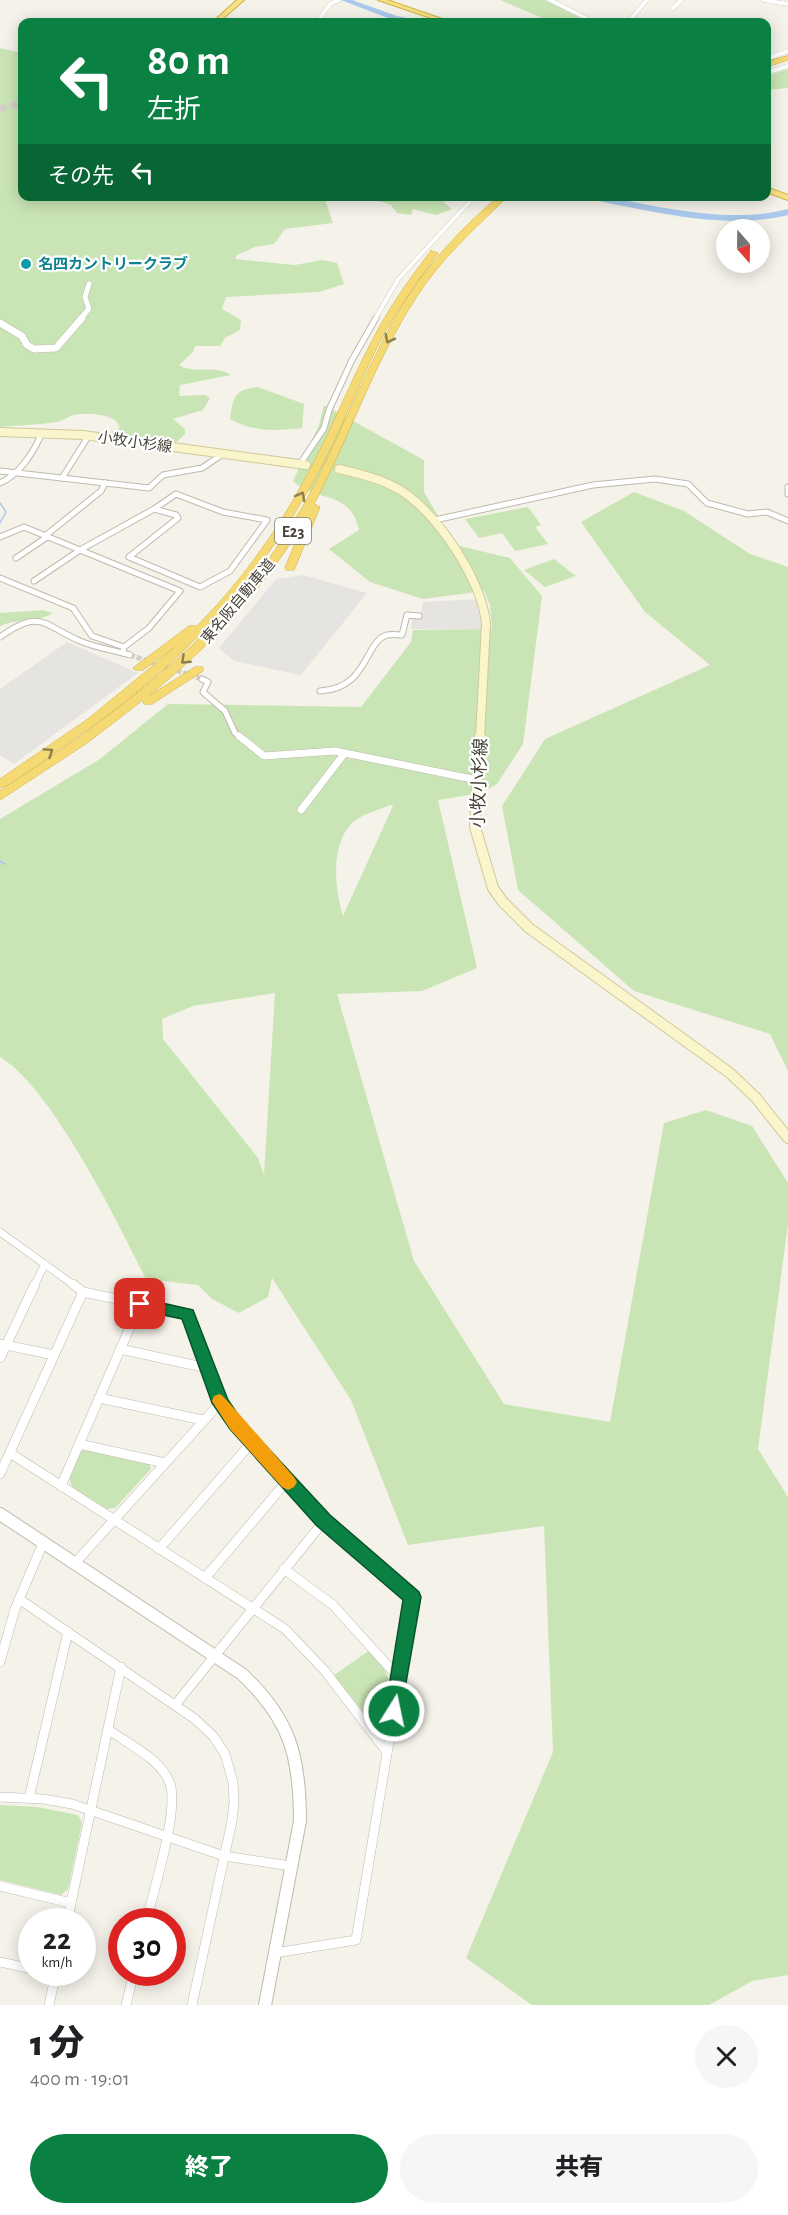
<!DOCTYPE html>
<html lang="ja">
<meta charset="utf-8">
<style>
body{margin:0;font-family:"Alegreya Sans","Noto Sans JP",sans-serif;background:#f6f6f6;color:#202124;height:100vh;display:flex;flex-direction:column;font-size:22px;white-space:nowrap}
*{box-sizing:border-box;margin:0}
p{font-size:20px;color:#757577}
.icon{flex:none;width:33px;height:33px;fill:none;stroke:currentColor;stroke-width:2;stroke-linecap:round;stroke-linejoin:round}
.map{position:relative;height:2005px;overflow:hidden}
.details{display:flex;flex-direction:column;background:#fff;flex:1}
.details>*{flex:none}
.hud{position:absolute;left:18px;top:18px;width:753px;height:183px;border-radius:12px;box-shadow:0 3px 15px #0003;background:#0b8043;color:#fff;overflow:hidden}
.needle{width:39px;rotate:160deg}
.tools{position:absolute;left:716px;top:219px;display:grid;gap:12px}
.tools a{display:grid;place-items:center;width:54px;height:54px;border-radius:50%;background:#fff;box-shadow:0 3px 15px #0003;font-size:30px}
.speed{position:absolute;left:18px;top:1908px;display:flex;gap:12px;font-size:30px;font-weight:700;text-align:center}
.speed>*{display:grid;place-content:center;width:78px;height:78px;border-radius:50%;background:#fff;box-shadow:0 3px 15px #0003;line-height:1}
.speed small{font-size:15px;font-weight:400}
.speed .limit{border:9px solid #d22;background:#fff;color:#111}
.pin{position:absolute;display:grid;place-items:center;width:51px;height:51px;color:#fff;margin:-26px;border-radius:12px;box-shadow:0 3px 9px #0006}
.me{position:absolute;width:66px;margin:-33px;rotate:10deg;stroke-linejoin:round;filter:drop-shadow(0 0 4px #0008)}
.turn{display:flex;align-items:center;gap:21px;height:126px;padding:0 30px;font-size:27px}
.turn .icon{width:78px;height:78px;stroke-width:2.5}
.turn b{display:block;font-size:42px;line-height:51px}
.then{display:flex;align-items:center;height:57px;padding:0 30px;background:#0003;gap:12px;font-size:22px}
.round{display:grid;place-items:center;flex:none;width:63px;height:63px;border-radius:32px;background:#f6f6f6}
.summary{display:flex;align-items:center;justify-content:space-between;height:102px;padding:0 30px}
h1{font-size:36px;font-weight:800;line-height:45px}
.cta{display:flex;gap:12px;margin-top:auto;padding:12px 30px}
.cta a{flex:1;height:69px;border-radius:36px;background:#0b8043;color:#fff;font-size:24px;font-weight:800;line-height:69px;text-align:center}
.cta a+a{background:#f6f6f6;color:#202124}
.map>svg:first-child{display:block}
.green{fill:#cae5b5;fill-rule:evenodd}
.parking{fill:#e5e4e1}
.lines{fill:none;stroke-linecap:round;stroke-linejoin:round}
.stream-far1{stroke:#aac9ec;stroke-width:1.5}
.stream{stroke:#aac9ec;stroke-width:2}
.river{fill:#aac9ec;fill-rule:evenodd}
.minor-tunnel{stroke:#d1cfc6;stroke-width:5;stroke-dasharray:5 2;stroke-linecap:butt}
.trunk-tunnel{stroke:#d1cfc6;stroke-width:7;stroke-dasharray:7 4;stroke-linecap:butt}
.minor-far3-casing{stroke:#bfbaac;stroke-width:4.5}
.minor-far2-casing{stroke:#bfbaac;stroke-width:7}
.minor-far1-casing{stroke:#bfbaac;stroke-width:8}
.minor-casing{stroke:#bfbaac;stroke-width:10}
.tertiary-far2-casing{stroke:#bfbaac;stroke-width:6}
.tertiary-far1-casing{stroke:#bfbaac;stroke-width:8}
.tertiary-casing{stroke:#bfbaac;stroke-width:14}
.secondary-far1-casing{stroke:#d0c99c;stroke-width:10}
.secondary-casing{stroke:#d0c99c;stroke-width:12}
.trunk-casing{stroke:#d4b043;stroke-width:2}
.motorway-casing{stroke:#d4b043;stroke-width:1}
.minor-far3{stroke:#fff;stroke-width:4}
.minor-far2{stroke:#fff;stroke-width:5}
.minor-far1{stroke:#fff;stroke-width:7}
.minor{stroke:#fff;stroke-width:9}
.tertiary-far2{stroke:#fff;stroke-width:5}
.tertiary-far1{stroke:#fff;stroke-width:7}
.tertiary{stroke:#fff;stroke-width:12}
.secondary-far1{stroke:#fbf5cc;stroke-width:8}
.secondary{stroke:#fbf5cc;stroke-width:10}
.trunk{fill:#f6e188;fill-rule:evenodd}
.motorway{fill:#f5d973;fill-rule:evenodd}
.oneway{stroke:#8d7f50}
.route{fill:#0b8043;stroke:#07532c;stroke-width:1.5}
.slow{fill:#f59e0b}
.culture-dot{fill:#0f9aa8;stroke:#fff;stroke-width:2}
.labels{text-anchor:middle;stroke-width:4.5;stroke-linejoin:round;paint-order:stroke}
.far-culture-label{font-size:15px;font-weight:bold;fill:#0d838f;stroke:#fff;text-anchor:start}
.far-street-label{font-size:15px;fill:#474338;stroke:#fff}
.shield{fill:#fff;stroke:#7e7b74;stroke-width:1.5}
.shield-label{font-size:16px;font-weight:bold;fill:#474338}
.street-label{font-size:18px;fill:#474338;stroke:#fff}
</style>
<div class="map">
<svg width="788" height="2005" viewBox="0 0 788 2005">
<rect width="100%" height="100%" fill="#f4f2e9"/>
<g class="green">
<path d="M500,0H545L592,22H552Z"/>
<path d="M0,48L22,53V196L359,197L325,200L333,223L285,229L274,244L255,247L237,255L235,259L295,265L322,260L337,263L344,284L319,292L226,297L222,309L241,320L240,330L225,338L220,346H195L193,352L179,365C196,375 213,364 231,375L180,385L179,396L205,395L210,398L203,410L173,419L185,429V434L177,442L103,435L120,428C117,413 87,413 74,415C67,417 63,421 57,422C38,425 19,425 0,427Z"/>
<path d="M788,69V88L767,90V76Z"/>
<path d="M368,197H442L440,199L452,209L436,215L413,209L411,215L397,213L391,205Z"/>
<path d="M258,387L304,404L302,428C276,431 253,432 230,419C233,398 234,389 258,387Z"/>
<path d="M324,405L424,460V492L455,545L510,558L542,596L523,744L497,784L481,793L438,800L477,968L422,991L337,994L414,1261L504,1404L610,1422L664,1123L706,1110L752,1126L788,1183V1224L758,1449L788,1497V1975L752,1981L709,2005H532L466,1958L553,1752L544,1526L408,1545L351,1400L272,1278L268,1297L239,1313L212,1299L198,1285L146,1279C118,1223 52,1088 0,1057V819L100,759L168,704L361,707L411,642L413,630L492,629L490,605L484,591L423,599L370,582L329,549L359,530C350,489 317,503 293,481L319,425ZM390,805L393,806L343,916C335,889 330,847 351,824C359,815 379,810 390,805ZM275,993L264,1175L258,1158L163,1039L162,1019L193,1006Z"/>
<path d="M634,492L684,511L750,554L788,567V1071L770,1034L634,991L518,890L502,806L545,739L710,665L645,612L581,522Z"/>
<path d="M528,507L541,525L535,527L548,544L515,551L502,533L479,538L465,519Z"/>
<path d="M554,559L576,576L545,587L524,570Z"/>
<path d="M43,610L53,613C38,623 18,618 0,626V613Z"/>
<path d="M87,1449L149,1464L151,1469L115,1508L107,1509L72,1488L69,1477L79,1452Z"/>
<path d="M370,1650C397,1681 389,1683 383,1722L374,1724L333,1676Z"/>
<path d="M0,1805L37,1807L78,1815L82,1823L68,1889L61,1895L0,1880Z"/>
</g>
<g class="parking">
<path d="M303,575L367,593L301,675L234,661L219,648L276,579Z"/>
<path d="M479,599L484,629H411L413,614H421L423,602Z"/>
<path d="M67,642L138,673L14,764L0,755V689Z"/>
</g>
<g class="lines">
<path class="stream-far1" d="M0,503L6,512L0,523"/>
<path class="stream" d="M0,861L5,864"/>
<g class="river">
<path d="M341,0H352L397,16L428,22L393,20Z"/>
<path d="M588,196C609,196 628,201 648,205C694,213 742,221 788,209V215C736,228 679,217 628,207C615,204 599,203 588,196Z"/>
</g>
<path class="minor-tunnel" d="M130,655L202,679"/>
<path class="trunk-tunnel" d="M0,109L22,103"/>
<g class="minor-far3-casing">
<g id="minor-far3">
<path d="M550,0L594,22"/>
<path d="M763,0L788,4"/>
<path d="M673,8L681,0"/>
<path d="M317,22L330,4L339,0"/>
<path d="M628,22L647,0"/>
<path d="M20,49L22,51"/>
<path d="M766,59L788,51"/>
<path d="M766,73L788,66"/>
<path d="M689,198L694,196"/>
<path d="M375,319L399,278L475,196"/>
</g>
</g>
<g class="minor-far2-casing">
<g id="minor-far2">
<path d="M300,464L324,428L329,410L352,360L376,318"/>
<path d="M0,471L149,488L163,475L202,468L223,454"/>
<path d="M62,478L86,440"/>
<path d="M0,483C19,475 35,451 42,432"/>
<path d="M788,487V494"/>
<path d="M176,494L223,512L267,520L230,571L200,587L129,557L178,518L176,515L154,509Z"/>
<path d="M435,520L593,485L655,479L688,484L707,503L748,514L767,512L788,521"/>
<path d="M45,536L101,491L105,483"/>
<path d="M0,537L24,527L80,550"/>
<path d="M16,558L47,537"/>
<path d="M0,578L73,608L92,636L124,647"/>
<path d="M34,581L80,550"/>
<path d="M0,637C41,608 43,625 80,641C96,648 114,650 130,655"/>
<path d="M123,653L124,647L149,628L180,591L80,550L154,509"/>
<path d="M202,679L208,682L203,692L225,711L235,733L241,737"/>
<path d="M320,691C369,688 364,642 387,635C392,634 398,635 402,635L407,615L419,616"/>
</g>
</g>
<g class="minor-far1-casing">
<g id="minor-far1">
<path d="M239,736L264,756L335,751L477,780"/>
<path d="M301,810L344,754"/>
<path d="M0,1232L75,1286"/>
<path d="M34,1286L45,1264"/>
</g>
</g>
<g class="minor-casing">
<g id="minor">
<path d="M73,1284L83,1292L188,1314L220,1403L235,1424L324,1521L413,1597L356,1940L275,1953"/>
<path d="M0,1344L54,1355"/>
<path d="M120,1349L207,1368"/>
<path d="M0,1358L35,1284"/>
<path d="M99,1398L203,1420"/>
<path d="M79,1444L165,1463"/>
<path d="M10,1453L285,1629L325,1671L387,1752"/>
<path d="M0,1474L83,1292"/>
<path d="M61,1486L140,1304"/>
<path d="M159,1549L252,1442"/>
<path d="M75,1563L220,1403"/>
<path d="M284,1569L333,1605L399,1678"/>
<path d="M205,1578L287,1481"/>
<path d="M19,1599L195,1719L213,1736L225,1754L233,1782L234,1802L232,1821L192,2005"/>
<path d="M0,1662L15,1609L43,1543"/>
<path d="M175,1705L324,1521"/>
<path d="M109,1730C128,1744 159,1758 169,1781C181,1806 153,1892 146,1922"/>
<path d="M0,1797L43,1799L72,1804L224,1856L291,1866"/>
<path d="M29,1798L68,1632"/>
<path d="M0,1886L71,1903"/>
<path d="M67,1922L121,1667"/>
<path d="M0,1962L32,1969"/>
<path d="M46,1972L56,1975"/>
<path d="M49,2005L56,1972"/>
<path d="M126,2005L134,1972"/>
</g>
</g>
<g class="tertiary-far2-casing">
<path id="tertiary-far2" d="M80,319L89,309L85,297L89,284"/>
</g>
<g class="tertiary-far1-casing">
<path id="tertiary-far1" d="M0,323L22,336L27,345L34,349L56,348L82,318"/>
</g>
<g class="tertiary-casing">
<path id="tertiary" d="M0,1514L242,1674C290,1719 300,1756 300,1821L265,2005"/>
</g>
<g class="secondary-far1-casing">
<g id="secondary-far1">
<path d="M0,432L83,435L306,465"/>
<path d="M339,469C360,474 382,479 400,490C437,512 483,582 486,624L480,737"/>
</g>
</g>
<g class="secondary-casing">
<path id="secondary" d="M480,736L475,827L493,888L502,901L529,928L730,1073L756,1098L788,1138"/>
</g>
<g class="trunk-casing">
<g id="trunk">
<path d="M237,0H244L219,22H213Z"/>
<path d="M378,0H387L451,22H443Z"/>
<path d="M766,187L788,195V200L766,192Z"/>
</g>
</g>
<g class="motorway-casing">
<g id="motorway">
<path d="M788,56V60L766,67V62Z"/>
<path d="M499,196H508C479,225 450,250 426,283C378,350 352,432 314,504L320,507L294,570H286L285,568L304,521C264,590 208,648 146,698L195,667H203V671L152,704H144L143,700L87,743L0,800V791C109,720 216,642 288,531C332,463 357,383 398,313C424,268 459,230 499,196Z"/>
<path d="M431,251L438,253C419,279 401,304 385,332C359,380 341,432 314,480C259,581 181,664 87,730C67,744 48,758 27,772C19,777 10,785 0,788V779L88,719L172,650L179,644L143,670H135L133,668L189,626H197C240,583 276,533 305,479C331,432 350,382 375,335C391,305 410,278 431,251Z"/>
</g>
</g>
<use href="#minor-far3" class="minor-far3"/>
<use href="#minor-far2" class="minor-far2"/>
<use href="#minor-far1" class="minor-far1"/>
<use href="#minor" class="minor"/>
<use href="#tertiary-far2" class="tertiary-far2"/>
<use href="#tertiary-far1" class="tertiary-far1"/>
<use href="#tertiary" class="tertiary"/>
<use href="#secondary-far1" class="secondary-far1"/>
<use href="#secondary" class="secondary"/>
<use href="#trunk" class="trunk"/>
<use href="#motorway" class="motorway"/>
</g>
<defs><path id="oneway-chevron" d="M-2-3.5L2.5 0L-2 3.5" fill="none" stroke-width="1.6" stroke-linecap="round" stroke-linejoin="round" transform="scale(1.5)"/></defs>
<g class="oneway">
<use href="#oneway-chevron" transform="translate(389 339) rotate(117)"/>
<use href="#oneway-chevron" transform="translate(301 496) rotate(-61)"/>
<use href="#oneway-chevron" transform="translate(185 660) rotate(137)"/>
<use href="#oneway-chevron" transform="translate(49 752) rotate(-34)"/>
</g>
<path class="route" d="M140,1298L193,1310L228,1400L241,1419L330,1515L419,1592L421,1597L400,1717L394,1720L387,1717L385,1711L403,1600L317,1526L230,1429L212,1403L182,1319L135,1309L132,1304L135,1300Z"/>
<path class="slow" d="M220,1394C225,1396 284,1466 294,1477L297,1482L294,1487L288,1490L282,1487L230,1429L212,1401L214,1396Z"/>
<circle class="culture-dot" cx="26" cy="264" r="6"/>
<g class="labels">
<g class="far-culture-label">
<text x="38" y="269">名四カントリークラブ</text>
</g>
<g class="far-street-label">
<text transform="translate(135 442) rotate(8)" y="5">小牧小杉線</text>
<text transform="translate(238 601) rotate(-50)" y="5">東名阪自動車道</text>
</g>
<rect class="shield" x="275" y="518" width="36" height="26" rx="4.5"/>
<g class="shield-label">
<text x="293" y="537">E23</text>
</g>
<g class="street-label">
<text transform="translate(479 783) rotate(-88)" y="6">小牧小杉線</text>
</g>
</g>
</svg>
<div class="tools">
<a><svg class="needle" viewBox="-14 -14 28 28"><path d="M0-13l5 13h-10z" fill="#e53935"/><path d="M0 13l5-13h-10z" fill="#757577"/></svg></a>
</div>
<div class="speed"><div>22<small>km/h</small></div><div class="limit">30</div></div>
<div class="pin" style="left:140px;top:1304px;background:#d93025"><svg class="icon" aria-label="arrive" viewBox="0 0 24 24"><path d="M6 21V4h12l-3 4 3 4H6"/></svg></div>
<svg class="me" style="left:394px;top:1711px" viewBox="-20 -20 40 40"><circle r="17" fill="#0b8043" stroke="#fff" stroke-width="3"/><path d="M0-11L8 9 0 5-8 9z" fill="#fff"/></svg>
<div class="hud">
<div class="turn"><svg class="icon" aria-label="left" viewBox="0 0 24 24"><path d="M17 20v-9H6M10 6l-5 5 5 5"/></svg><div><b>80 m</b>左折</div></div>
<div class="then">その先<svg class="icon" aria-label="left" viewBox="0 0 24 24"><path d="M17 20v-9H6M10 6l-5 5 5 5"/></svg></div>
</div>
</div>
<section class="details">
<div class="summary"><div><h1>1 分</h1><p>400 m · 19:01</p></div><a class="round"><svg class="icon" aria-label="close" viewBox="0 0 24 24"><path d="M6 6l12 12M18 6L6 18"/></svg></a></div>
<div class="cta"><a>終了</a><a>共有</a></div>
</section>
